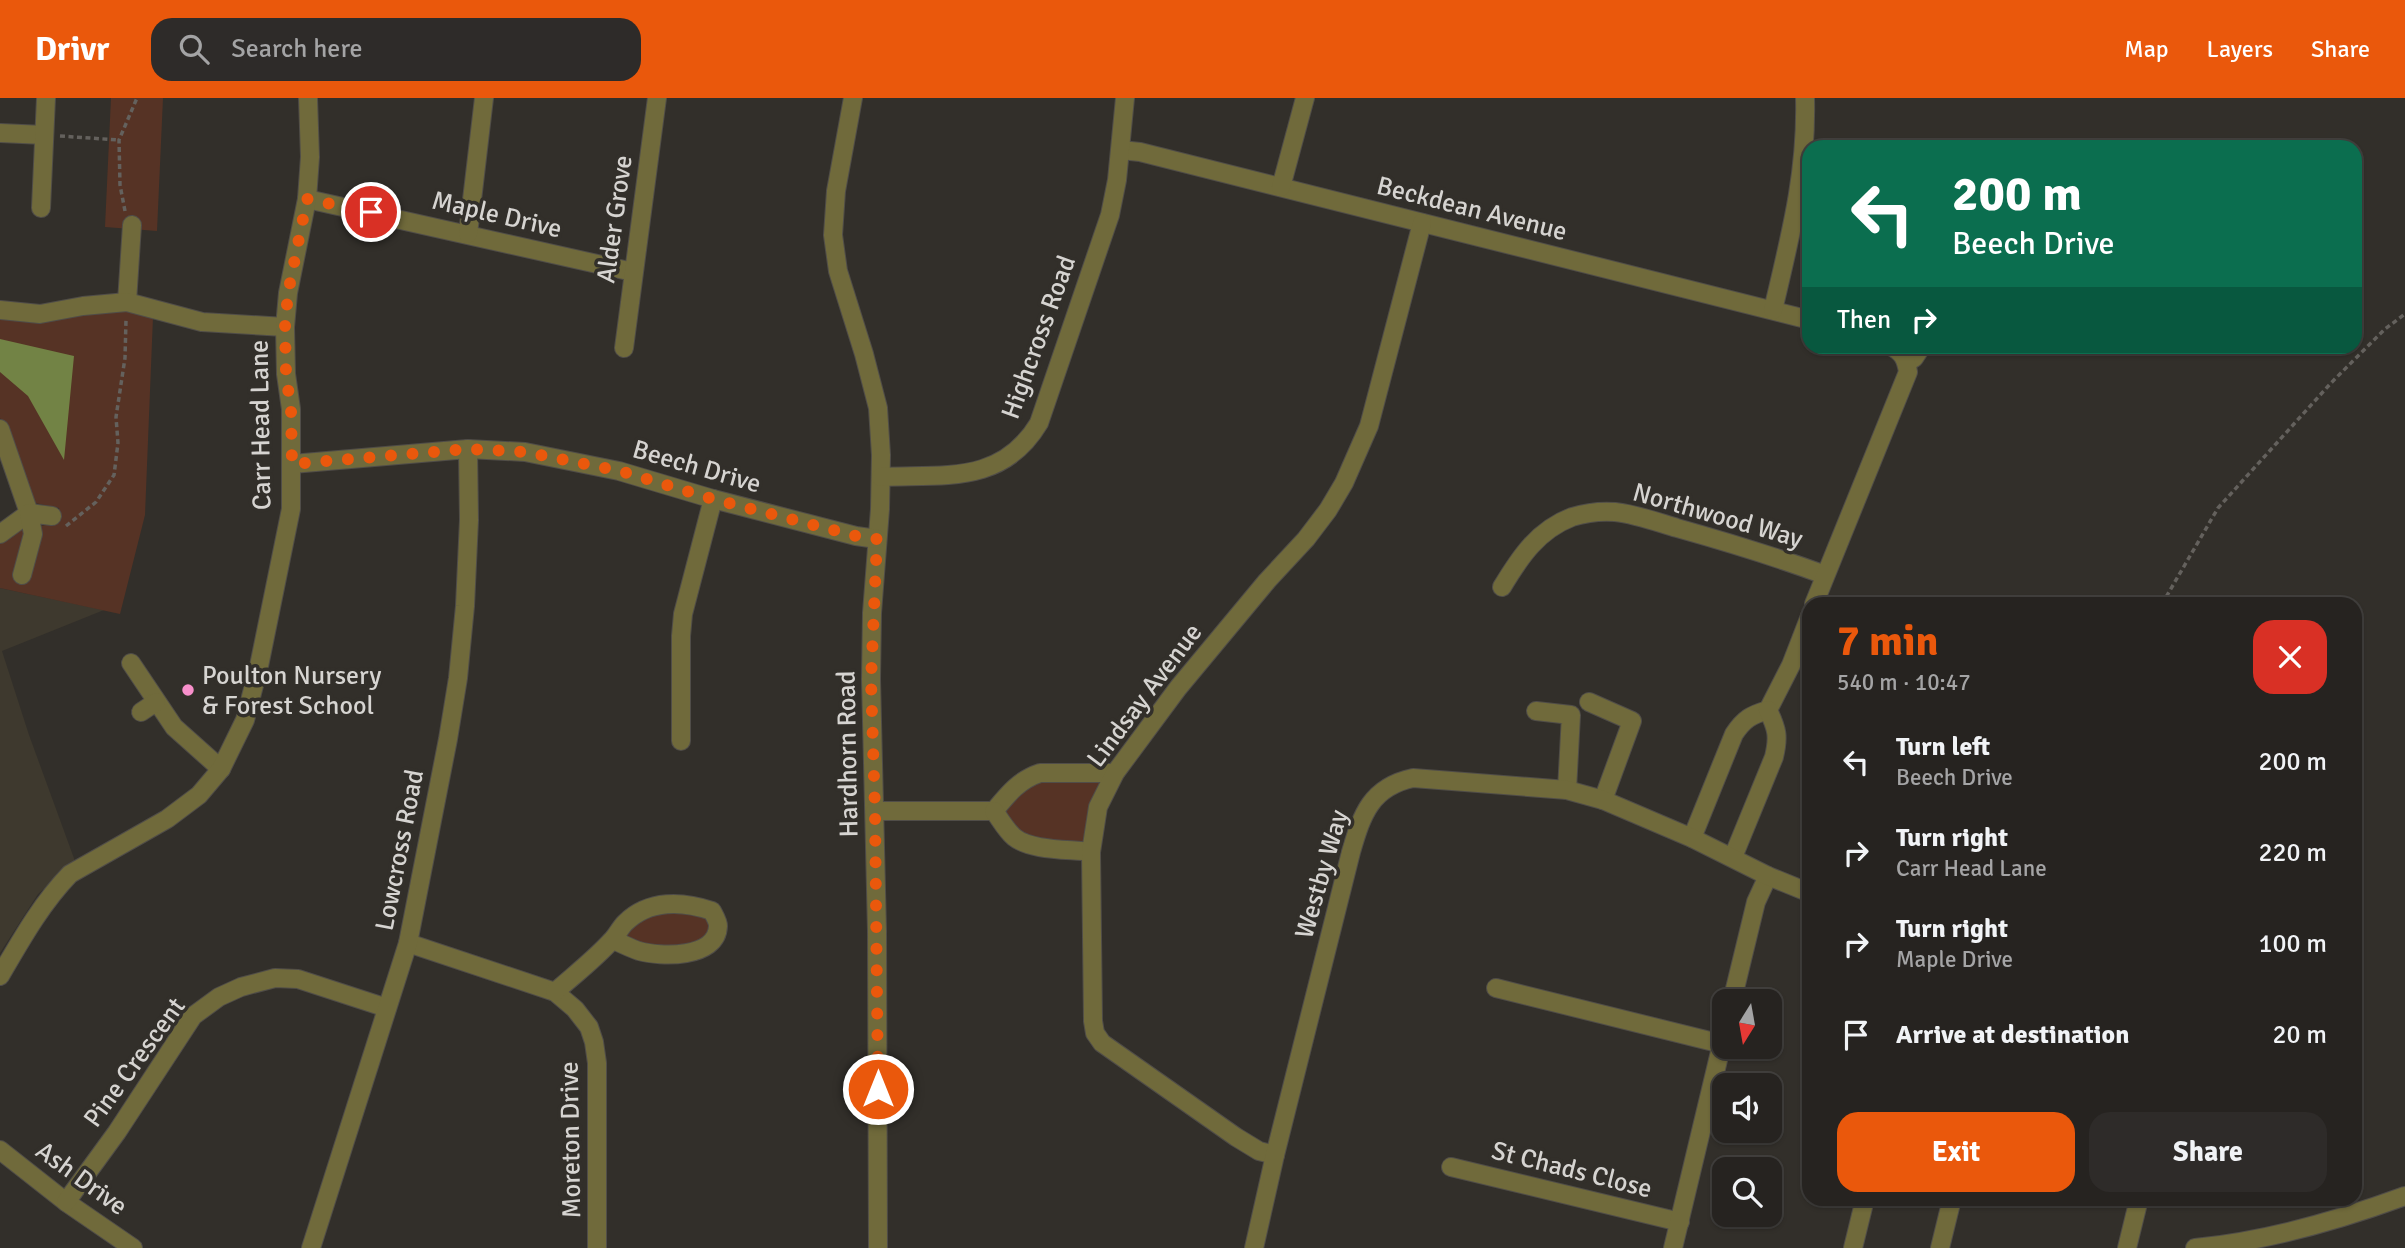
<!DOCTYPE html>
<meta charset="utf-8">
<style>
body{margin:0;font-family:Signika,sans-serif;background:#2e2b29;color:#f1f3f6;height:100vh;display:flex;flex-direction:column;font-size:26px;white-space:nowrap}
*{box-sizing:border-box;margin:0}
p{font-size:23px;color:#a4a4a5}
.icon{flex:none;width:38px;height:38px;fill:none;stroke:currentColor;stroke-width:2;stroke-linecap:round;stroke-linejoin:round}
.map{position:relative;flex:1;overflow:hidden}
.panel{position:absolute;left:1802px;top:499px;width:560px;height:609px;display:flex;flex-direction:column;background:#262320;border-radius:21px;box-shadow:0 2px 5px #0004,0 0 0 2px #42403e}
.panel>*{flex:none}
.banner{position:absolute;left:1802px;top:42px;width:560px;height:214px;border-radius:21px;box-shadow:0 2px 5px #0004,0 0 0 2px #42403e;background:#0b6e4f;color:#fff;overflow:hidden}
.needle{width:46px;rotate:191deg}
.controls{position:absolute;left:1712px;top:891px;display:grid;gap:14px}
.controls a{display:grid;place-items:center;width:70px;height:70px;border-radius:14px;background:#262320;box-shadow:0 2px 5px #0004,0 0 0 2px #42403e;font-size:35px}
.pin{position:absolute;display:grid;place-items:center;width:60px;height:60px;color:#fff;margin:-30px;border:4px solid #fff;border-radius:50%;box-shadow:0 2px 7px #0007}
.me{position:absolute;width:77px;margin:-38px;rotate:0deg;stroke-linejoin:round;filter:drop-shadow(0 0 5px #0008)}
.turn{display:flex;align-items:center;gap:24px;height:147px;padding:0 35px;font-size:32px}
.turn .icon{width:91px;height:91px;stroke-width:2.5}
.turn b{display:block;font-size:49px;line-height:60px}
.then{display:flex;align-items:center;height:66px;padding:0 35px;background:#0003;gap:14px;font-size:26px}
.round{display:grid;place-items:center;flex:none;width:74px;height:74px;border-radius:21px;background:#2e2b29}
.headline{display:flex;align-items:center;justify-content:space-between;height:119px;padding:0 35px}
h1{font-size:42px;font-weight:700;line-height:52px;color:#ea580c}
.action{display:flex;gap:14px;margin-top:auto;padding:14px 35px}
.action a{flex:1;height:80px;border-radius:21px;background:#ea580c;color:#fff;font-size:28px;font-weight:700;line-height:80px;text-align:center}
.action a+a{background:#2e2b29;color:#f1f3f6}
ul{padding:0;list-style:none}
li{display:flex;align-items:center;gap:21px;height:91px;padding:0 35px}
li div{flex:1}
li b{display:block;font-size:26px}
li em{font-style:normal}
header{display:flex;align-items:center;gap:42px;box-sizing:border-box;height:98px;padding:0 35px;background:#ea580c;color:#fff}
header strong{font-size:33px}
nav{display:flex;gap:38px;margin-inline-start:auto;font-size:24px}
.search{width:490px;height:63px;background:#2e2b29;display:flex;align-items:center;gap:18px;box-sizing:border-box;padding:0 24px;border-radius:21px;color:#a4a4a5;font-size:26px}
.map>svg:first-child{display:block}
.built{fill:#3e392e}
.green{fill:#563325}
.water{fill:#728345}
.lines{fill:none;stroke-linecap:round;stroke-linejoin:round}
.minor-casing{stroke:#504d48;stroke-width:20}
.path{stroke:#64615d;stroke-width:3.5;stroke-dasharray:5 3.5;stroke-linecap:butt}
.minor{stroke:#706a3b;stroke-width:18}
.route{stroke:#ea580c;stroke-width:12;stroke-dasharray:0 21.6}
.poi-dot{fill:#f890cb;stroke:#322f2a;stroke-width:2.5}
.labels{text-anchor:middle;stroke-width:7;stroke-linejoin:round;paint-order:stroke}
.street-label{font-size:26px;fill:#d6d4d1;stroke:#322f2a}
.poi-label{font-size:26px;fill:#d6d4d1;stroke:#322f2a;text-anchor:start}
</style>
<header>
<strong>Drivr</strong>
<div class="search"><svg class="icon" aria-label="search" viewBox="0 0 24 24"><circle cx="10" cy="10" r="6"/><path d="M15 15l6 6"/></svg>Search here</div>
<nav><a>Map</a><a>Layers</a><a>Share</a></nav>
</header>
<div class="map">
<svg width="2405" height="1150" viewBox="0 0 2405 1150">
<rect width="100%" height="100%" fill="#322f2a"/>
<path class="built" d="M0,490L104,512L2,553L29,637L75,763L38,796L0,855Z"/>
<g class="green">
<path d="M111,0H163L157,133L105,129Z"/>
<path d="M126,211L153,219L145,417L120,516L0,490V442L16,432L46,427L60,418L59,410L35,405L10,338L0,320V218L39,222Z"/>
<path d="M1115,675L1091,754L1034,748L994,713L1021,684Z"/>
<path d="M680,805L718,827L701,853L613,842L626,824Z"/>
</g>
<path class="water" d="M0,241L74,258L64,362L28,298L0,274Z"/>
<g class="lines">
<g class="minor-casing">
<g id="minor">
<path d="M853,0L836,93L833,137L838,173L864,256L878,310L881,357L880,411L872,515L871,581L877,833L878,1150"/>
<path d="M0,35L44,37"/>
<path d="M1121,52L1140,54L1810,222"/>
<path d="M1281,89L1305,0"/>
<path d="M307,101L633,174"/>
<path d="M41,110L46,0"/>
<path d="M468,136L484,0"/>
<path d="M127,204L132,127"/>
<path d="M0,212L40,216L83,208L127,204L202,224L285,229"/>
<path d="M1773,212C1790,139 1807,76 1805,0"/>
<path d="M624,250L657,0"/>
<path d="M1907,264L1914,260L1922,248"/>
<path d="M0,331L29,415L0,436"/>
<path d="M292,366L468,351L525,354L619,373L713,401L856,438L877,441"/>
<path d="M881,379C944,376 1002,387 1039,325L1110,117L1117,82L1125,0"/>
<path d="M22,477L33,436L29,415L52,418"/>
<path d="M1502,489C1520,459 1538,432 1572,419C1585,415 1601,413 1615,414C1635,416 1657,424 1677,430C1727,444 1776,459 1825,477"/>
<path d="M1814,506L1908,274C1906,261 1903,254 1890,248"/>
<path d="M131,565L174,629L221,671"/>
<path d="M1589,604L1632,623L1603,702"/>
<path d="M1536,613L1571,617L1567,692"/>
<path d="M141,614L156,604"/>
<path d="M681,643V538L683,516L713,401"/>
<path d="M875,713H994C1008,696 1019,682 1040,675H1115"/>
<path d="M994,713C1000,721 1006,732 1014,739C1031,753 1069,751 1091,754"/>
<path d="M1692,740L1734,636C1744,621 1751,617 1768,612L1791,567L1810,518"/>
<path d="M1733,759L1774,659C1779,638 1777,631 1768,612"/>
<path d="M408,845L555,894L575,911L589,929L594,944L597,965V1150"/>
<path d="M0,878C21,842 41,806 70,776L167,721L199,697L221,671L245,622L259,568L291,411V311L286,276L285,229L288,195L307,101L310,59L308,0"/>
<path d="M1496,890L1722,946"/>
<path d="M555,894C574,877 595,861 612,842C617,837 620,830 625,825C649,801 683,803 712,813C714,817 718,823 718,828C717,861 660,859 639,853C630,850 621,845 613,842"/>
<path d="M1732,903L1756,804L1768,778"/>
<path d="M0,1052L66,1104L133,1150"/>
<path d="M1275,1057L1259,1053L1236,1039L1102,945L1095,935L1093,923L1091,754L1098,709L1115,675L1178,590L1267,483L1306,441L1328,412L1344,385L1369,328L1422,125"/>
<path d="M1451,1069L1680,1124"/>
<path d="M66,1104L117,1034L193,918L219,899L241,889L275,880L298,881L387,910"/>
<path d="M311,1150L408,845L448,641L458,580L465,508L469,422L468,351"/>
<path d="M1254,1150L1275,1057L1351,754C1362,716 1371,689 1413,680L1567,692L1603,702L1692,740L1768,778L1810,795"/>
<path d="M1673,1150L1724,937"/>
<path d="M1853,1150L1865,1101"/>
<path d="M1940,1150L1952,1101"/>
<path d="M2127,1150L2139,1101"/>
<path d="M2195,1150C2267,1143 2337,1123 2405,1098"/>
</g>
</g>
<g class="path">
<path d="M60,38L119,42"/>
<path d="M125,113L120,87L119,42L137,0"/>
<path d="M66,428L96,404L114,377L118,345L116,319L125,260L126,222"/>
<path d="M2162,506L2218,410L2331,285L2385,231L2405,216"/>
</g>
<use href="#minor" class="minor"/>
</g>
<g class="lines">
<path class="route" d="M371,114L307,101L288,195L285,229L286,276L291,312L292,366L468,351L525,354L620,373L713,401L856,438L877,441L871,582L875,713L878,991"/>
</g>
<circle class="poi-dot" cx="188" cy="592" r="7"/>
<g class="labels">
<g class="street-label">
<text transform="translate(1472 110) rotate(14)" y="9">Beckdean Avenue</text>
<text transform="translate(497 116) rotate(13)" y="9">Maple Drive</text>
<text transform="translate(614 121) rotate(-82)" y="9">Alder Grove</text>
<text transform="translate(1038 239) rotate(-70)" y="9">Highcross Road</text>
<text transform="translate(260 327) rotate(-91)" y="9">Carr Head Lane</text>
<text transform="translate(697 368) rotate(16)" y="9">Beech Drive</text>
<text transform="translate(1718 417) rotate(16)" y="9">Northwood Way</text>
<text transform="translate(1144 597) rotate(-53)" y="9">Lindsay Avenue</text>
<text transform="translate(847 656) rotate(-91)" y="9">Hardhorn Road</text>
<text transform="translate(399 752) rotate(-79)" y="9">Lowcross Road</text>
<text transform="translate(1321 776) rotate(-74)" y="9">Westby Way</text>
<text transform="translate(134 964) rotate(-54)" y="9">Pine Crescent</text>
<text transform="translate(570 1042) rotate(-91)" y="9">Moreton Drive</text>
<text transform="translate(1572 1071) rotate(14)" y="9">St Chads Close</text>
<text transform="translate(82 1080) rotate(36)" y="9">Ash Drive</text>
</g>
<g class="poi-label">
<text x="202" y="586">Poulton Nursery<tspan x="202" dy="30">&amp; Forest School</tspan></text>
</g>
</g>
</svg>
<div class="controls">
<a><svg class="needle" viewBox="-14 -14 28 28"><path d="M0-13l5 13h-10z" fill="#e53935"/><path d="M0 13l5-13h-10z" fill="#a4a4a5"/></svg></a>
<a><svg class="icon" aria-label="sound" viewBox="0 0 24 24"><path d="M4 9h4l5-4v14l-5-4H4zM17 9q2 3 0 6"/></svg></a>
<a><svg class="icon" aria-label="search" viewBox="0 0 24 24"><circle cx="10" cy="10" r="6"/><path d="M15 15l6 6"/></svg></a>
</div>
<div class="pin" style="left:371px;top:114px;background:#d93025"><svg class="icon" aria-label="arrive" viewBox="0 0 24 24"><path d="M6 21V4h12l-3 4 3 4H6"/></svg></div>
<svg class="me" style="left:878px;top:991px" viewBox="-20 -20 40 40"><circle r="17" fill="#ea580c" stroke="#fff" stroke-width="3"/><path d="M0-11L8 9 0 5-8 9z" fill="#fff"/></svg>
<div class="banner">
<div class="turn"><svg class="icon" aria-label="left" viewBox="0 0 24 24"><path d="M17 20v-9H6M10 6l-5 5 5 5"/></svg><div><b>200 m</b>Beech Drive</div></div>
<div class="then">Then<svg class="icon" aria-label="right" viewBox="0 0 24 24"><path d="M7 20v-9h11M14 6l5 5-5 5"/></svg></div>
</div>
<section class="panel">
<div class="headline"><div><h1>7 min</h1><p>540 m · 10:47</p></div><a class="round" style="background:#d93025;color:#fff"><svg class="icon" aria-label="close" viewBox="0 0 24 24"><path d="M6 6l12 12M18 6L6 18"/></svg></a></div>
<ul>
<li><svg class="icon" aria-label="left" viewBox="0 0 24 24"><path d="M17 20v-9H6M10 6l-5 5 5 5"/></svg><div><b>Turn left</b><p>Beech Drive</p></div><em>200 m</em></li>
<li><svg class="icon" aria-label="right" viewBox="0 0 24 24"><path d="M7 20v-9h11M14 6l5 5-5 5"/></svg><div><b>Turn right</b><p>Carr Head Lane</p></div><em>220 m</em></li>
<li><svg class="icon" aria-label="right" viewBox="0 0 24 24"><path d="M7 20v-9h11M14 6l5 5-5 5"/></svg><div><b>Turn right</b><p>Maple Drive</p></div><em>100 m</em></li>
<li><svg class="icon" aria-label="arrive" viewBox="0 0 24 24"><path d="M6 21V4h12l-3 4 3 4H6"/></svg><div><b>Arrive at destination</b></div><em>20 m</em></li>
</ul>
<div class="action"><a>Exit</a><a>Share</a></div>
</section>
</div>
